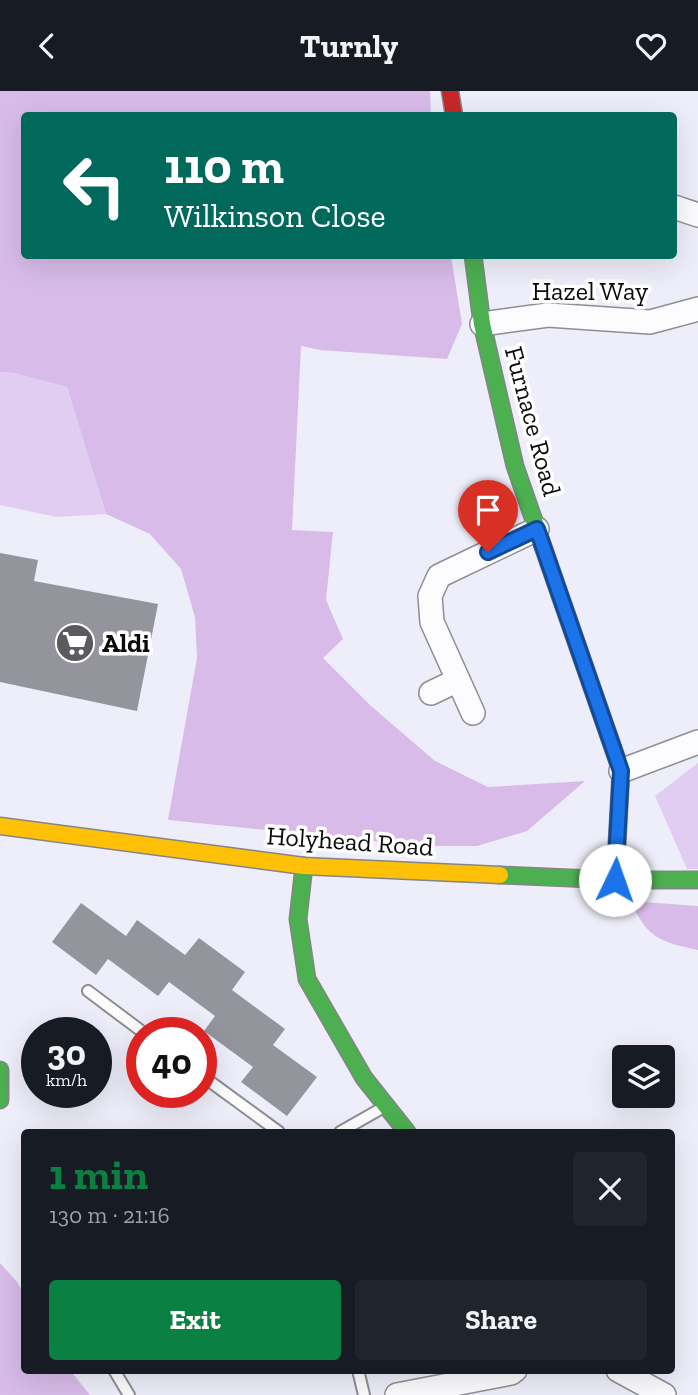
<!DOCTYPE html>
<meta charset="utf-8">
<style>
body{margin:0;font-family:"Zilla Slab",serif;background:#20242c;color:#f1f3f6;height:100vh;display:flex;flex-direction:column;font-size:26px;white-space:nowrap}
*{box-sizing:border-box;margin:0}
p{font-size:23px;color:#9ea1a6}
.icon{flex:none;width:38px;height:38px;fill:none;stroke:currentColor;stroke-width:2;stroke-linecap:round;stroke-linejoin:round}
.map{position:relative;flex:1;overflow:hidden}
.details{position:absolute;left:21px;top:1038px;width:654px;height:245px;display:flex;flex-direction:column;background:#171b24;border-radius:7px;box-shadow:0 7px 28px #0002}
.details>*{flex:none}
.guide{position:absolute;left:21px;top:21px;width:656px;height:147px;border-radius:7px;box-shadow:0 7px 28px #0002;background:#00695c;color:#fff;overflow:hidden}
.tools{position:absolute;left:612px;top:954px;display:grid;gap:14px}
.tools a{display:grid;place-items:center;width:63px;height:63px;border-radius:7px;background:#171b24;box-shadow:0 7px 28px #0002;font-size:35px}
.speed{position:absolute;left:21px;top:926px;display:flex;gap:14px;font-size:35px;font-weight:700;text-align:center}
.speed>*{display:grid;place-content:center;width:91px;height:91px;border-radius:50%;background:#171b24;box-shadow:0 7px 28px #0002;line-height:1}
.speed small{font-size:18px;font-weight:400}
.speed .limit{border:10px solid #d22;background:#fff;color:#111}
.pin{position:absolute;display:grid;place-items:center;width:60px;height:60px;color:#fff;margin:-72px -30px;border-radius:50% 50% 50% 0;rotate:-45deg;box-shadow:0 0 7px #0007}
.pin .icon{rotate:45deg}
.me{position:absolute;width:77px;margin:-38px;rotate:3deg;stroke-linejoin:round;filter:drop-shadow(0 0 5px #0008)}
.turn{display:flex;align-items:center;gap:24px;height:147px;padding:0 28px;font-size:32px}
.turn .icon{width:91px;height:91px;stroke-width:2.5}
.turn b{display:block;font-size:49px;line-height:60px}
.round{display:grid;place-items:center;flex:none;width:74px;height:74px;border-radius:7px;background:#20242c}
.head{display:flex;align-items:center;justify-content:space-between;height:119px;padding:0 28px}
h1{font-size:42px;font-weight:700;line-height:52px;color:#0b8043}
.button{display:flex;gap:14px;margin-top:auto;padding:14px 28px}
.button a{flex:1;height:80px;border-radius:7px;background:#0b8043;color:#fff;font-size:28px;font-weight:700;line-height:80px;text-align:center}
.button a+a{background:#20242c;color:#f1f3f6}
header{display:flex;justify-content:space-between;align-items:center;height:91px;padding:0 28px;background:#171b24;font-size:32px;font-weight:700}
.map>svg:first-child{display:block}
.green{fill:#e1cdf1}
.forest{fill:#d8bbe9}
.building{fill:#94959c}
.lines{fill:none;stroke-linecap:round;stroke-linejoin:round}
.lane-casing{stroke:#8d8d93;stroke-width:14}
.street-casing{stroke:#8d8d93;stroke-width:26}
.fast-casing{stroke:#848489;stroke-width:19}
.slow-casing{stroke:#848489;stroke-width:19}
.jam-casing{stroke:#848489;stroke-width:19}
.lane{stroke:#fcfcfe;stroke-width:10}
.street{stroke:#fcfcfe;stroke-width:23}
.fast{stroke:#4caf50;stroke-width:16}
.slow{stroke:#ffc107;stroke-width:16}
.jam{stroke:#c62828;stroke-width:16}
.route-casing{stroke:#114b97;stroke-width:18}
.route{stroke:#1a73e8;stroke-width:12}
.labels{text-anchor:middle;stroke-width:7;stroke-linejoin:round;paint-order:stroke}
.street-label{font-size:26px;fill:#0b0b0b;stroke:#fff}
.poi-label{font-size:26px;font-weight:bold;fill:#0b0b0b;stroke:#fff;text-anchor:start}
</style>
<header><svg class="icon" aria-label="back" viewBox="0 0 24 24"><path d="M15 5l-7 7 7 7"/></svg>Turnly<svg class="icon" aria-label="heart" viewBox="0 0 24 24"><path d="M12 20l-8-8c-3-5 5-10 8-4 3-6 11-1 8 4z"/></svg></header>
<div class="map">
<svg width="698" height="1304" viewBox="0 0 698 1304">
<rect width="100%" height="100%" fill="#eeeefa"/>
<g class="green">
<path d="M0,281L14,282L67,296L106,423L56,426L0,414Z"/>
<path d="M698,672V778H687L655,705Z"/>
</g>
<g class="forest">
<path d="M0,0H430L431,24H24V164L451,165L462,233L447,268L320,259L301,255L292,439L333,441L326,509L343,548L323,567L371,615L435,670L488,696L585,690L527,740L477,755H422L168,729L197,567L195,526L181,478L150,443L106,423L67,296L14,282L0,281Z"/>
<path d="M630,810L698,815V859C658,850 649,848 630,810Z"/>
<path d="M0,1172L18,1192L24,1204V1279H70L90,1304H0Z"/>
</g>
<g class="building">
<path d="M0,462L38,469L34,490L158,513L137,620L0,591Z"/>
<path d="M81,812L126,845L137,829L185,864L199,847L245,881L232,899L285,938L273,954L317,986L287,1025L241,991L253,976L204,940L215,925L169,891L158,905L108,868L96,884L52,851Z"/>
</g>
<g class="lines">
<g class="lane-casing">
<g id="lane">
<path d="M88,900L144,942"/>
<path d="M201,984L279,1041"/>
<path d="M340,1041L384,1016"/>
<path d="M114,1279L129,1304"/>
<path d="M358,1279L364,1304"/>
</g>
</g>
<g class="street-casing">
<g id="street">
<path d="M674,116L698,124"/>
<path d="M482,233L548,224L650,231L698,218"/>
<path d="M431,602L458,589"/>
<path d="M473,622L432,531L430,505L439,485L537,438"/>
<path d="M621,680L698,651"/>
<path d="M618,1279L664,1304"/>
<path d="M397,1304L511,1282L515,1279"/>
</g>
</g>
<g class="fast-casing">
<g id="fast">
<path d="M473,164L482,233L515,375L621,680L615,789"/>
<path d="M304,775L298,828L307,888L364,987L407,1041"/>
<path d="M500,784L615,789H698"/>
<path d="M0,979V1009"/>
</g>
</g>
<g class="slow-casing">
<path id="slow" d="M0,735L304,775L500,784"/>
</g>
<g class="jam-casing">
<path id="jam" d="M450,0L454,24"/>
</g>
<use href="#lane" class="lane"/>
<use href="#street" class="street"/>
<use href="#fast" class="fast"/>
<use href="#slow" class="slow"/>
<use href="#jam" class="jam"/>
</g>
<g class="lines">
<g class="route-casing">
<path id="route" d="M488,461L537,438L621,680L615,789"/>
</g>
<use href="#route" class="route"/>
</g>
<defs>
<g id="supermarket-disc" transform="scale(2.0125)"><circle r="9.5" fill="#5a5a5f" stroke="#fff"/><path d="M-6-5.5h2.5l.6 2H6L4.5 2H-2.5L-4.4-4H-6ZM-1.5 3.2a1.3 1.3 0 1 0 .1 0ZM3 3.2a1.3 1.3 0 1 0 .1 0Z" fill="#fff"/></g>
</defs>
<g fill-rule="evenodd">
<use href="#supermarket-disc" x="75" y="552"/>
</g>
<g class="labels">
<g class="street-label">
<text x="590" y="209">Hazel Way</text>
<text transform="translate(533 330) rotate(75)" y="9">Furnace Road</text>
<text transform="translate(350 750) rotate(4)" y="9">Holyhead Road</text>
</g>
<g class="poi-label">
<text x="102" y="561">Aldi</text>
</g>
</g>
</svg>
<div class="tools">
<a><svg class="icon" aria-label="layers" viewBox="0 0 24 24"><path d="M12 4l9 5-9 5-9-5zM3 14l9 5 9-5"/></svg></a>
</div>
<div class="speed"><div>30<small>km/h</small></div><div class="limit">40</div></div>
<div class="pin" style="left:488px;top:461px;background:#d93025"><svg class="icon" aria-label="arrive" viewBox="0 0 24 24"><path d="M6 21V4h12l-3 4 3 4H6"/></svg></div>
<svg class="me" style="left:615px;top:789px" viewBox="-20 -20 40 40"><circle r="19" fill="#fff"/><path d="M0-13L10 11 0 6-10 11z" fill="#1a73e8"/></svg>
<div class="guide">
<div class="turn"><svg class="icon" aria-label="left" viewBox="0 0 24 24"><path d="M17 20v-9H6M10 6l-5 5 5 5"/></svg><div><b>110 m</b>Wilkinson Close</div></div>
</div>
<section class="details">
<div class="head"><div><h1>1 min</h1><p>130 m · 21:16</p></div><a class="round"><svg class="icon" aria-label="close" viewBox="0 0 24 24"><path d="M6 6l12 12M18 6L6 18"/></svg></a></div>
<div class="button"><a>Exit</a><a>Share</a></div>
</section>
</div>
